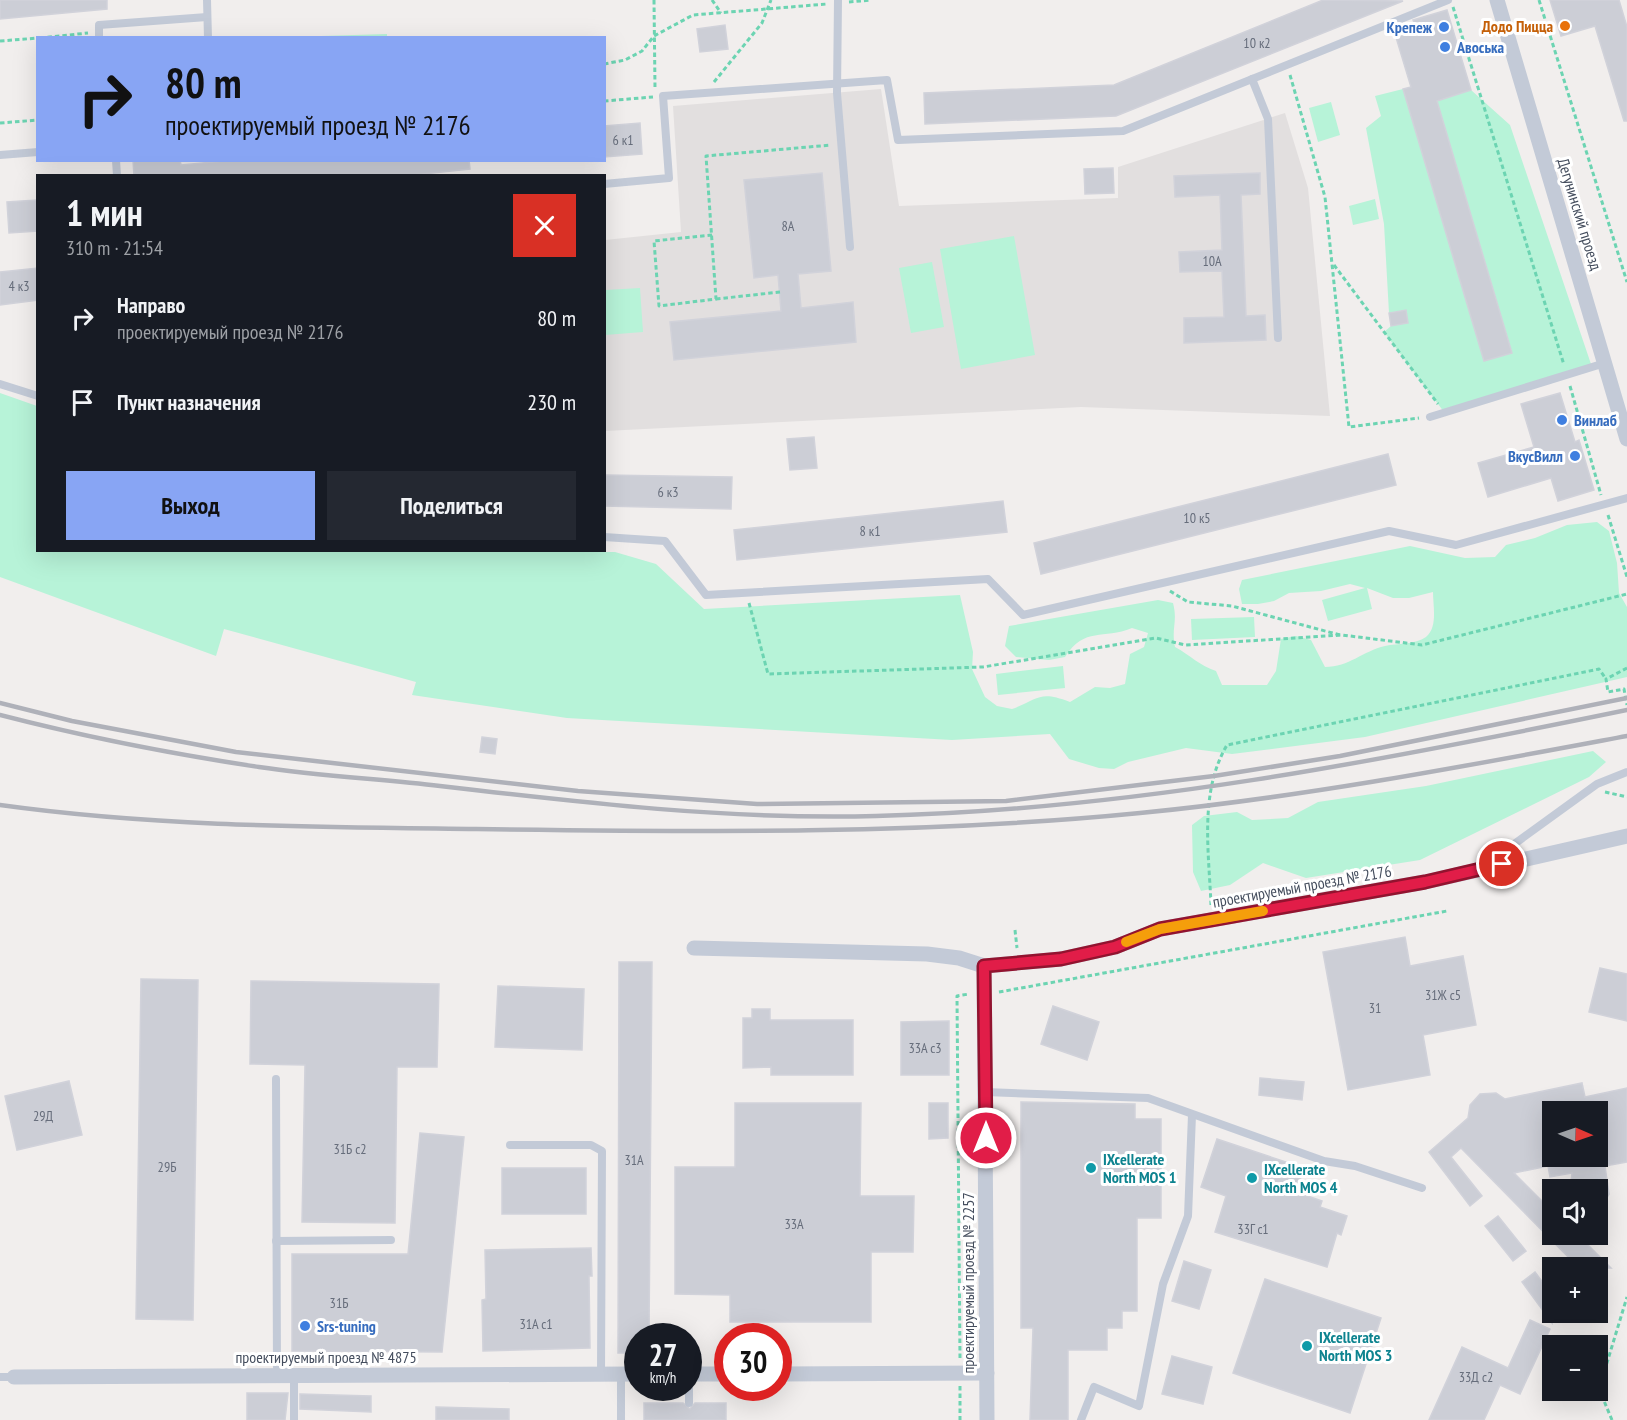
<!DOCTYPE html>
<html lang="ru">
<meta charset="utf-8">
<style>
body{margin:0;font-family:"PT Sans Narrow",sans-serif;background:#242831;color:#f1f3f6;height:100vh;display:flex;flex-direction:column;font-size:22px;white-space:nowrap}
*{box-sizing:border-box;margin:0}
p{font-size:20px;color:#9ea1a6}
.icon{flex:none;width:33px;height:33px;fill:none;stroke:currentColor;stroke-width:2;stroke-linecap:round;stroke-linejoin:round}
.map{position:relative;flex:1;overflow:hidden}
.sheet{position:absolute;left:36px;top:174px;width:570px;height:378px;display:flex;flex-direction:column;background:#171b24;border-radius:0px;box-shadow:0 6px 24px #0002}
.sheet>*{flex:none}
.guide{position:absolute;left:36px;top:36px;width:570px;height:126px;border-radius:0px;box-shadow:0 6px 24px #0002;background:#88a5f4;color:#111;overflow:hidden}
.needle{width:39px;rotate:92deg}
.fabs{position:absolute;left:1542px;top:1101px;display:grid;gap:12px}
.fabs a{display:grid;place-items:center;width:66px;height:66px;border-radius:0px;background:#171b24;box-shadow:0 6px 24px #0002;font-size:30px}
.speed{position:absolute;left:624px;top:1323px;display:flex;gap:12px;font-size:30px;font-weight:700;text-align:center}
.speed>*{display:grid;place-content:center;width:78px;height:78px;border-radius:50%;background:#171b24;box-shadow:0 6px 24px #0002;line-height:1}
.speed small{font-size:15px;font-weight:400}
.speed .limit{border:9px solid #d22;background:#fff;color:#111}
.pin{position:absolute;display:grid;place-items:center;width:51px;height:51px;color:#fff;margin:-26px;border:3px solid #fff;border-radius:50%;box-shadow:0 2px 6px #0007}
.me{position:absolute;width:66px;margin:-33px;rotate:0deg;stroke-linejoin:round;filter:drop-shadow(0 0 4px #0008)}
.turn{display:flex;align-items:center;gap:21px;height:126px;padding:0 30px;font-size:27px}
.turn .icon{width:78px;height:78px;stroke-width:2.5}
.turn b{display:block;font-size:42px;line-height:51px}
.round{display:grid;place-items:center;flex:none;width:63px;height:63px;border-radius:0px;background:#242831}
.overview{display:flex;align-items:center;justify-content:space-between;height:102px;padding:0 30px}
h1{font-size:36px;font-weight:700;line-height:45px}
.action{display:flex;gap:12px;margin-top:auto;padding:12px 30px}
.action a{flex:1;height:69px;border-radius:0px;background:#88a5f4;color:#111;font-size:24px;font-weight:700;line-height:69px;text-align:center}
.action a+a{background:#242831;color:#f1f3f6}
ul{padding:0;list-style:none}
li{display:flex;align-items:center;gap:18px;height:84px;padding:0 30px}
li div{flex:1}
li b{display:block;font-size:22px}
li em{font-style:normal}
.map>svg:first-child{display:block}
.education{fill:#e2dfdf}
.green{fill:#b7f3d8}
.building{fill:#ccced6;stroke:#d1d2da;stroke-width:1.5;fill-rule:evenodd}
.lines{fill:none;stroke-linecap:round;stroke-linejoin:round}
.path{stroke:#6cd4b2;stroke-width:3;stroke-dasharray:4.5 3;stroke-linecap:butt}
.lane{stroke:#c3cad7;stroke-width:8}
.street{stroke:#c3cad7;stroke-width:15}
.rail{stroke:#afb1b9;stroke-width:4.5}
.route-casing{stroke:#92132f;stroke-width:15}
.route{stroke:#e11d48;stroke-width:10}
.slow{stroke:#f59e0b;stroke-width:10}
.food-dot{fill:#e8710a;stroke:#fff;stroke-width:2}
.shop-dot{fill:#3f7fe0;stroke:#fff;stroke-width:2}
.culture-dot{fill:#0f9aa8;stroke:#fff;stroke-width:2}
.labels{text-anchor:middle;stroke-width:6;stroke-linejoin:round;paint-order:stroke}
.number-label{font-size:14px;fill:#666d7b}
.food-label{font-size:16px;font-weight:bold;fill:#c56008;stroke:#fff;text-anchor:end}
.shop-label{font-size:16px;font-weight:bold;fill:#366cbe;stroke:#fff;text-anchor:start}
.street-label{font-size:16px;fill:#444d5d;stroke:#fff}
.culture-label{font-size:16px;font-weight:bold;fill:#0d838f;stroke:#fff;text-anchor:start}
</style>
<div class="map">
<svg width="1627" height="1420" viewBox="0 0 1627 1420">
<rect width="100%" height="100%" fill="#f1eeed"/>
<path class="education" d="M881,89L899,206L1118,198V167L1285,113L1308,188L1330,416L1081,407L605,431V240L681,232L673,106Z"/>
<g class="green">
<path d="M387,34V37H321V36Z"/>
<path d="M1403,89L1484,361L1512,352L1437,101L1471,90L1510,125L1592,367L1444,412L1384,332L1391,326L1408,323L1405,310L1389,313L1384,224L1366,128L1381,116L1375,96Z"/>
<path d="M1331,102L1340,135L1318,142L1309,108Z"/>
<path d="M1375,199L1379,219L1353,225L1349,206Z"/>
<path d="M1014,236L1035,355L961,369L940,249Z"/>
<path d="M932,262L944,327L911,333L899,268Z"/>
<path d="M640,288L643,332L605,335V290Z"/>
<path d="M0,393L37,406L38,550L615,552L656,564L704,609L960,595L973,652L972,669L985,697L997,706L1012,709C1039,699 1039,690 1070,702L1095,687L1110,688L1125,684L1130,654L1144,647L1148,633L1132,628C1103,640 1085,626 1065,657L1049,660L1016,657L1005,646L1009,626L1158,600L1173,603C1178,622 1171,628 1175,647C1190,655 1200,666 1216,671L1222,685H1267L1276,671L1281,639L1296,636L1311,640L1325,667C1349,667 1363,651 1385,646C1398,643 1415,645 1426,637C1438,627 1433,606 1433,592L1409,598H1393L1367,588L1372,609L1328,621L1322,600L1365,588L1350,584L1321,591L1289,593L1274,601L1258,604H1242L1239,589L1242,580L1410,546L1465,558L1495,557L1506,545L1535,538L1567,525L1597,522L1609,531L1617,563L1619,593L1627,607V677L1365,737L1232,754L1186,748L1128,762L1114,769L1099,768L1069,759L1050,734L952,740L567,718L412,695L416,682L224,629L216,656L0,577Z"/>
<path d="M1254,617L1255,637L1192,640L1191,619Z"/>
<path d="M1063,666L1065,688L998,695L996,674Z"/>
<path d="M1593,751L1606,762L1589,777L1420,860L1306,878L1263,863L1230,885L1201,891L1193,872L1192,825L1204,816L1237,812L1252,820L1288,818L1318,802L1426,786Z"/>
</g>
<g class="building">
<path d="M0,0H107V9L0,19Z"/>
<path d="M1323,0L1403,1L1116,116L925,124L924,93L1114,85Z"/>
<path d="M1550,0H1619L1627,27V121H1624L1595,26L1561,36Z"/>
<path d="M1447,10L1471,90L1437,101L1512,353L1484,361L1403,89L1411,87L1395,34L1416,27L1413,20Z"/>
<path d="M725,25L728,49L700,52L697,29Z"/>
<path d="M640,123L642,154L604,157V126Z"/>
<path d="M133,160H180L181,165L234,160H469L470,169L404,176H134Z"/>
<path d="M1113,168L1114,193L1085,194L1084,169Z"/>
<path d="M822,173L831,271L798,274L801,308L853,302L856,342L674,360L670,322L781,311L778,275L754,278L744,180Z"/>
<path d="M1260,173V194L1241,195L1246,316L1265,315L1266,340L1184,343V318L1224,317L1222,271L1180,272L1179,252L1222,250L1220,195L1175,197L1174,176Z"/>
<path d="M37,200L38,231L9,233L7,202Z"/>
<path d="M38,268V300L0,305V272Z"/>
<path d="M1406,310L1408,323L1391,326L1389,313Z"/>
<path d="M1560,393L1575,442L1579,440L1594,490L1558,501L1551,478L1488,497L1478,463L1534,447L1521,404Z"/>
<path d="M814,437L817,468L790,470L787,439Z"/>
<path d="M1388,454L1396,485L1041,574L1034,543Z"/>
<path d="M604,475L732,477L731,509L604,506Z"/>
<path d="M1003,501L1007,532L737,560L734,530Z"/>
<path d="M482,737L497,739L495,754L480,752Z"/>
<path d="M1405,937L1410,966L1463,956L1476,1025L1423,1035L1430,1075L1348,1090L1323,952Z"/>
<path d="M619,962H652L649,1336H638V1353H618Z"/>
<path d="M1600,968L1627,974V1021L1589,1012Z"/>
<path d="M141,979L198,980L193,1320L136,1319Z"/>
<path d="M251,981L439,984L437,1067H397L395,1223L302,1222L305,1065L250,1064Z"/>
<path d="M498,986L584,989L582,1050L495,1047Z"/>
<path d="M1053,1006L1099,1022L1087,1060L1041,1044Z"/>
<path d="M752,1009H770V1020H853V1075H771V1067L743,1068V1018H752Z"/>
<path d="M949,1021V1075H901V1022Z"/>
<path d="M1260,1078L1304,1082L1302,1100L1259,1095Z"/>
<path d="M69,1081L82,1135L17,1150L5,1096Z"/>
<path d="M1582,1083L1585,1097L1627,1088V1162L1605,1166L1609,1194L1598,1213V1190H1570L1572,1173L1550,1177L1548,1166L1514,1173L1552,1211V1234H1577L1611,1268H1579L1461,1148L1451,1157L1482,1196L1470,1206L1429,1152L1468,1118L1470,1105L1480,1094L1496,1093L1505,1099ZM1552,1112H1598V1156H1552Z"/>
<path d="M1021,1102L1135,1104V1119H1161V1218H1137V1311H1122V1328H1107V1350H1068V1420H1030L1033,1328H1021Z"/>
<path d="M735,1103H861L860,1196H914L913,1252H871V1322H730V1295L675,1294V1167H735Z"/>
<path d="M929,1103H948V1138L929,1139Z"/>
<path d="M420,1133L464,1137L442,1352L292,1351V1254H408Z"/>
<path d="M1217,1139L1304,1168L1296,1192L1322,1201L1320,1207L1347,1216L1341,1235L1337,1233L1327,1267L1215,1232L1226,1196L1201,1187Z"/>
<rect x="502" y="1168" width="84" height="46"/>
<path d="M1498,1216L1526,1251L1513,1261L1485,1226Z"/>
<path d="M591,1248L592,1276H589L590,1348L483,1351L482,1300L486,1299L485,1250Z"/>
<path d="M1184,1261L1211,1270L1199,1309L1172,1301Z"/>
<path d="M1535,1272L1552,1295V1323L1522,1282Z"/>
<path d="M1265,1279L1381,1318L1350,1413L1233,1373Z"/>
<path d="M1530,1320L1550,1329L1520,1394L1500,1385L1484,1420H1429L1462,1347L1508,1368Z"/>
<path d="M1172,1356L1212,1367L1203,1404L1162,1394Z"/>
<path d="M247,1393H288L285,1420H247Z"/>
<path d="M300,1394L371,1396V1412L300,1409Z"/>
<path d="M644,1403H683L690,1409L695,1403H726V1420H644Z"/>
<path d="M436,1407L509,1409V1420H436Z"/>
</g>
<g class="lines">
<g class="path">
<path d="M654,0L655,88"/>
<path d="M712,0L721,13"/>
<path d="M1539,0L1627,282"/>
<path d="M849,2L871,0"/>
<path d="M1453,7L1564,365"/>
<path d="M40,38L88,33"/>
<path d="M0,41L38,38"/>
<path d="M604,64L625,60L642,51L654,36L693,15L827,4"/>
<path d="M1290,75L1325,197L1349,427L1419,418"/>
<path d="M714,82L762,23L771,0"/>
<path d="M604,101L653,97"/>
<path d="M0,123L38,120"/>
<path d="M712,235L654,241L659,306L716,299L706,156L831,145"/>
<path d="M1334,265L1438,404"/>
<path d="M716,299L780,292"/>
<path d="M1570,386L1601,495"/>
<path d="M1608,515L1627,577"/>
<path d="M1170,591L1188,602L1232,606L1340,635"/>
<path d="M749,603L768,674L983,667L1156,638L1185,645L1342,635L1422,645L1627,594"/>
<path d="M1627,668L1606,679L1608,692L1624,689L1627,705"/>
<path d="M1605,792L1627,797"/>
<path d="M1211,905C1209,852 1199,792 1227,745L1599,669L1606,679"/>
<path d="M1015,930L1017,948"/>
<path d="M999,992L1447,911"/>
<path d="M960,1358L957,996L969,994"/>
<path d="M960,1386V1420"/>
<path d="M1612,1420L1599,1389L1627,1297"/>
</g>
<g class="lane">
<path d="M207,0L208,38"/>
<path d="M838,0L837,93L850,247"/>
<path d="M99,38V25L207,17"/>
<path d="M1252,79L1268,119L1278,338"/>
<path d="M0,155L38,152"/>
<path d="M116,160L117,176"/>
<path d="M604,184L669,178L663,96L887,80L898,140L1123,131L1448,0"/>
<path d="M0,384L38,396"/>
<path d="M1430,417L1605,363"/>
<path d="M604,537L665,541L706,595L988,579L1023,615L1389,531L1456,545L1627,498"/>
<path d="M1488,863L1597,784L1627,772"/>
<path d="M276,1079L277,1376"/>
<path d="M985,1092L1148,1098L1324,1161L1355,1166L1422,1188"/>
<path d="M510,1145H591L602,1151L601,1374"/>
<path d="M276,1241L391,1240"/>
<path d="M621,1374V1420"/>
<path d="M689,1374V1403"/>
<path d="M0,1377H14"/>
<path d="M294,1420V1376"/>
<path d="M1081,1420L1094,1387L1139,1406L1163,1284L1188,1216L1192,1115"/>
</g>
<g class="street">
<path d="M1497,0L1627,439"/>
<path d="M694,948L927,954L959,958L984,966L1061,959L1115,947L1160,929L1425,882L1627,836"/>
<path d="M984,966L987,1420"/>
<path d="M688,1374H728"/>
<path d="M778,1374L987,1373"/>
<path d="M14,1377L638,1374"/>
</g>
<g class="rail">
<path d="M0,703L72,721L236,752L578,791L757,804L1006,801L1214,776L1340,756L1627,698"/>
<path d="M0,715C85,737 172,754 259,767C319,776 380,779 440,786C585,803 730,820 876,816C1130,810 1379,761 1627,710"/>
<path d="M0,805C158,827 317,827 476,829C698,832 919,835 1140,813C1304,797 1466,766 1627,736"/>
</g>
</g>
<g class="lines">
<g class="route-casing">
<path id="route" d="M986,1138L984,966L1061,959L1115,947L1160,929L1425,882L1502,864"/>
</g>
<use href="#route" class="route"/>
<path class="slow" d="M1126,942L1160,929L1263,911"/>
</g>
<circle class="food-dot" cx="1565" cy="26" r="6"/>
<g class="shop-dot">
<circle cx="1444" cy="27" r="6"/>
<circle cx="1445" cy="47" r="6"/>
<circle cx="1562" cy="420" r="6"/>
<circle cx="1575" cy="456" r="6"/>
<circle cx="305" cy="1326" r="6"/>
</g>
<g class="culture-dot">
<circle cx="1091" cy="1168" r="6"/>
<circle cx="1252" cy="1178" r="6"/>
<circle cx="1307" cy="1346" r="6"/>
</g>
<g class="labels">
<g class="number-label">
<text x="1257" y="48">10 к2</text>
<text x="623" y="145">6 к1</text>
<text x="788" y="231">8А</text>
<text x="1212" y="266">10А</text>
<text x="19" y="291">4 к3</text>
<text x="668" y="497">6 к3</text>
<text x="1197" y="523">10 к5</text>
<text x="870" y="536">8 к1</text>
<text x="1443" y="1000">31Ж с5</text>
<text x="1375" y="1013">31</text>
<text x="925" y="1053">33А с3</text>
<text x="43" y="1121">29Д</text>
<text x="350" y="1154">31Б с2</text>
<text x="634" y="1165">31А</text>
<text x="167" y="1172">29Б</text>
<text x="794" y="1229">33А</text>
<text x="1253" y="1234">33Г с1</text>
<text x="339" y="1308">31Б</text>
<text x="536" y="1329">31А с1</text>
<text x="1476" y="1382">33Д с2</text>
</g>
<g class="food-label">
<text x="1553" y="32">Додо Пицца</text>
</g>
<g class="shop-label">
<text x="1432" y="33" text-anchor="end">Крепеж</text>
<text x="1457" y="53">Авоська</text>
<text x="1574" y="426">Винлаб</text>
<text x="1563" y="462" text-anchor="end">ВкусВилл</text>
<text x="317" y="1332">Srs-tuning</text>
</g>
<g class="street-label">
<text transform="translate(1580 214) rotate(73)" y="6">Дегунинский проезд</text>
<text transform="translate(1302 886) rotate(-10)" y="6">проектируемый проезд № 2176</text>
<text transform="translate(968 1283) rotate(-90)" y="6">проектируемый проезд № 2257</text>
<text x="326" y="1363">проектируемый проезд № 4875</text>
</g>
<g class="culture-label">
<text x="1103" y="1165">IXcellerate<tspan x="1103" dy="18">North MOS 1</tspan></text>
<text x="1264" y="1175">IXcellerate<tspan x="1264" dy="18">North MOS 4</tspan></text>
<text x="1319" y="1343">IXcellerate<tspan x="1319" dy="18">North MOS 3</tspan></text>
</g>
</g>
</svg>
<div class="fabs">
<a><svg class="needle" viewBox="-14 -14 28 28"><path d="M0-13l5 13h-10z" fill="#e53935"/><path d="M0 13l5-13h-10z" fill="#9ea1a6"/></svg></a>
<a><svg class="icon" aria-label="sound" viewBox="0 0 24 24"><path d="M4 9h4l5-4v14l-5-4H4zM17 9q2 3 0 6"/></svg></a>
<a>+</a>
<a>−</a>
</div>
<div class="speed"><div>27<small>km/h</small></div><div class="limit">30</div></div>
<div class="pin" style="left:1502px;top:864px;background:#d93025"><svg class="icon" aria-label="arrive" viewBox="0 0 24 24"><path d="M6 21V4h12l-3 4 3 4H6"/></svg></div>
<svg class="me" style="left:986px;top:1138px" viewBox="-20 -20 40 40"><circle r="17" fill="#e11d48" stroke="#fff" stroke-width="3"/><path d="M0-11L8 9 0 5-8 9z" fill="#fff"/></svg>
<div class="guide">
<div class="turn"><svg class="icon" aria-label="right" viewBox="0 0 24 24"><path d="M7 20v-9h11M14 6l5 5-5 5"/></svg><div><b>80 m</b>проектируемый проезд № 2176</div></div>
</div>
<section class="sheet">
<div class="overview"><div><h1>1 мин</h1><p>310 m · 21:54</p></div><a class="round" style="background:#d93025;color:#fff"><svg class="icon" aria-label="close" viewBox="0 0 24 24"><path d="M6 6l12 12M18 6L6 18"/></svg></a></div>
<ul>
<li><svg class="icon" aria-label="right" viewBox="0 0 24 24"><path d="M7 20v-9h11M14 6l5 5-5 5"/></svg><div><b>Направо</b><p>проектируемый проезд № 2176</p></div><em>80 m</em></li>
<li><svg class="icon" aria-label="arrive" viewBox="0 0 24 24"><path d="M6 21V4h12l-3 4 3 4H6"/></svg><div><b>Пункт назначения</b></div><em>230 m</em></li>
</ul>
<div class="action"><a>Выход</a><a>Поделиться</a></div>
</section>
</div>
